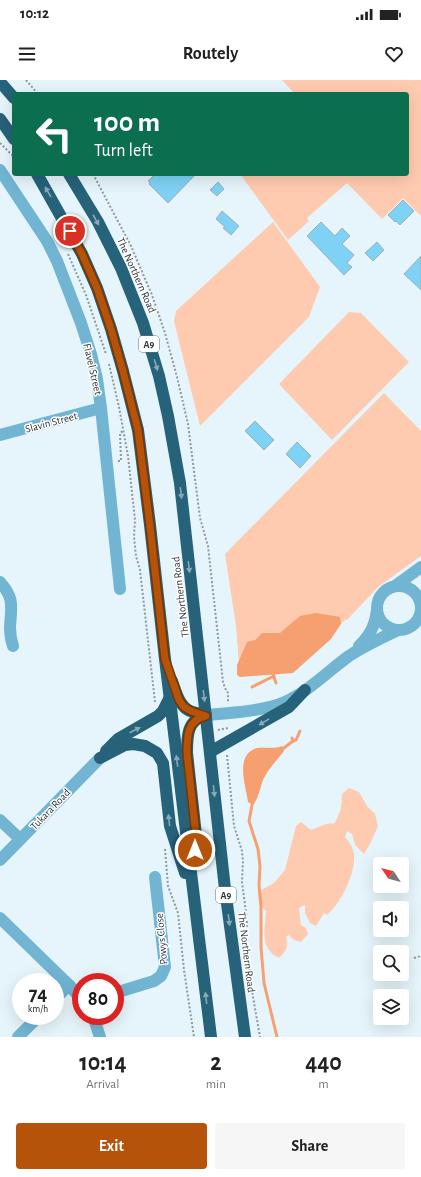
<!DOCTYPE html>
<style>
body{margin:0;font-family:"Alegreya Sans",sans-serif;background:#f6f6f6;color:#222;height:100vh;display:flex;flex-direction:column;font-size:15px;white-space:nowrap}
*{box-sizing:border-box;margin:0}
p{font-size:13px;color:#767676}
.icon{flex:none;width:22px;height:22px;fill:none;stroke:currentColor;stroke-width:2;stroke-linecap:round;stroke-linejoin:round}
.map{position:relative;height:957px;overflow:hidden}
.details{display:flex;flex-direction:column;background:#fff;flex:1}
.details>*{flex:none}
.hud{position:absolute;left:12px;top:12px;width:397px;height:84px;border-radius:4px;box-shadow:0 4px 16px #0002;background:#0b6e4f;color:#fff;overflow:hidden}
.needle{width:26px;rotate:305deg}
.controls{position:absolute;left:373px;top:777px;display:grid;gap:8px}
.controls a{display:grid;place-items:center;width:36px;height:36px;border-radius:4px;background:#fff;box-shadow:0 4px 16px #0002;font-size:20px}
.speed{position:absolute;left:12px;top:893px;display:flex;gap:8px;font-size:20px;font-weight:700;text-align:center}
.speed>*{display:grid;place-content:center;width:52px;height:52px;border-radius:50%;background:#fff;box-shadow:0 4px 16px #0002;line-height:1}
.speed small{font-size:10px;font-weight:400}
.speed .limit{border:6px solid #d22;background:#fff;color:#111}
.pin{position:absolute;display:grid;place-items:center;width:34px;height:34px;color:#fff;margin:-17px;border:2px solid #fff;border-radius:50%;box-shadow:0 1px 4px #0007}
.me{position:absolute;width:44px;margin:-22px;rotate:0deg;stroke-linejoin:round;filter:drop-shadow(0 0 3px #0008)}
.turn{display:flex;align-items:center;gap:14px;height:84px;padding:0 16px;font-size:18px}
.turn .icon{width:52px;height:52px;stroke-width:2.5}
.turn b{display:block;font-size:28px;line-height:34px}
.eta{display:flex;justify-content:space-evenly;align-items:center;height:68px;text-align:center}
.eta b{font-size:24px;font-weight:700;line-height:28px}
.action{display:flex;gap:8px;margin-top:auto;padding:8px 16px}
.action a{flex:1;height:46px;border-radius:4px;background:#b45309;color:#fff;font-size:16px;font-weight:700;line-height:46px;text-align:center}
.action a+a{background:#f6f6f6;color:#222}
.status{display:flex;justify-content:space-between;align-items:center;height:28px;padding:0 20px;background:#fff;direction:ltr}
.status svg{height:11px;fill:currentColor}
header{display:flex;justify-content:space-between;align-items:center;height:52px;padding:0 16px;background:#fff;font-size:18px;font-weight:700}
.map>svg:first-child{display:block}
.green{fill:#ffcbb0}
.water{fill:#f6a071}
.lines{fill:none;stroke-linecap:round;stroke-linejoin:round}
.stream{stroke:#f6a071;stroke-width:3}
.building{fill:#7ed2f6;stroke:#a1afb5}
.path{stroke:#8e989d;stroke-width:2;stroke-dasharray:2 2;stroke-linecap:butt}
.minor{stroke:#71b5d3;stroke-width:12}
.highway{stroke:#26627a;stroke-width:12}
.oneway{fill:#88a9b6}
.route-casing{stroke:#753606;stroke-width:10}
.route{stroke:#b45309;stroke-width:7}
.labels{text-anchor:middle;stroke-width:3;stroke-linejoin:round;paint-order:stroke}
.shield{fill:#fff;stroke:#6d7072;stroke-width:1}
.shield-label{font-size:10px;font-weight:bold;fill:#2e3336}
.street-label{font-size:11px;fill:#2e3336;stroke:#fff}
</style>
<div class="status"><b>10:12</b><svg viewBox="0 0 49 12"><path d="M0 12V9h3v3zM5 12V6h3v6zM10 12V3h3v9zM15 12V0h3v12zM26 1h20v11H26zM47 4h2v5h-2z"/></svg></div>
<header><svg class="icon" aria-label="menu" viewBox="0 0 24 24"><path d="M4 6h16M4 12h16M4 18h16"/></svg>Routely<svg class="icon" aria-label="heart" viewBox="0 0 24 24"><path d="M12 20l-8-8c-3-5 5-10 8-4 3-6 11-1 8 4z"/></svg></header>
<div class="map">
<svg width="421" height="957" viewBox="0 0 421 957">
<rect width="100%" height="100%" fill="#e6f5fb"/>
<g class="green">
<path d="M282,0H421V136L403,118L382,139L347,103L307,138L309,141L288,160L240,94H407V14H295Z"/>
<path d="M273,142L320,207L309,237L200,346L174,241L176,231Z"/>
<path d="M349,232L361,233L409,282L332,360L279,304Z"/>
<path d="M384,313L421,351V476L378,507L347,540L346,539L295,590L240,596L236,546L225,474Z"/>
<path d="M349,708L359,712L367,726L375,734L378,746L371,762L364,774L355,765L352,754L347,751L345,757C349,762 353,767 354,774C356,793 341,823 327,835L324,833L316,846L310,843L305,833V825L299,828L301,845L306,848L308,854L301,862L294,860L289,855L286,857C289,867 286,871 279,878C259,868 265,850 266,831L259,824L258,812L274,803L285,790L296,746L301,742L311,750L326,744L335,743L341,729L342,714Z"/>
</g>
<g class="water">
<path d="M316,533L340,537L341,544L331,559L293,593L240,597L237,595V585L247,562L255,560L262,553H280L300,536Z"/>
<path d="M282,666L284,671C277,680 268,689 263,700C260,708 259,716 254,724H251L248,722C246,706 234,675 257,668C265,666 272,670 282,666Z"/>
</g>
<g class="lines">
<g class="stream">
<path d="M273,594L276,603"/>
<path d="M252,607L274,596"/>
<path d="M293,661L296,660L300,651"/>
<path d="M280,671L293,661L292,658"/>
<path d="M253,720L249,741L258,769L260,786L259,805L261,826V867L264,903L277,957"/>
</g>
</g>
<g class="building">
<path d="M155,94H196L168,123L149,104L150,102L148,101Z"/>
<path d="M218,102L224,109L217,116L210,110Z"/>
<path d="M403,120L414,131L400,145L396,141L395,142L388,135Z"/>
<path d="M222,131L239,146L231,155L223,148L225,147L216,139Z"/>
<path d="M321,142L335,156L342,148L350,156L342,164L354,175L347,183L352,187L344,195L307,156Z"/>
<path d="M377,162L384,170L373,181L365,173Z"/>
<path d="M421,176V210L404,194Z"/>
<path d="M255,341L274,360L264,370L245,351Z"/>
<path d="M297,362L311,376L300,388L286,374Z"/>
</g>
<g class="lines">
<g class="path">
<path d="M26,0L38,14"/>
<path d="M0,63L14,77"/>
<path d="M93,94L131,166L152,215L165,253L177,297L188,344L200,438L208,466L223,602L225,608L228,613V622"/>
<path d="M68,174L86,215L106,274"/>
<path d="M109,284L119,327L128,376L135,440L134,457L136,476L140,490L155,622"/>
<path d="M118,381H121L120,353L123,351"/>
<path d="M218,650L228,648"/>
<path d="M227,675L234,746L242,771L243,781L242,802L247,840L246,859L252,911L260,957"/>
<path d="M165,769L168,806L178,833L184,890L194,957"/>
<path d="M414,878L421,876"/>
</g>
<g class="minor">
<path d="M0,90L47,161L57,181L81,243L91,274L97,299L101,328L120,509"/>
<path d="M0,355L101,328"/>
<path d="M0,502C15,518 11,528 10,547C10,554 11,560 13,566"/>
<circle cx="399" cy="528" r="22"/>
<path d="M395,506L421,487"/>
<path d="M359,566C370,555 375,546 377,530"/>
<path d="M206,635C230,633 264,631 285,622C309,611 328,591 349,576C364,566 381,558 398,550"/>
<path d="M0,740L20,759"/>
<path d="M0,780L100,678"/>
<path d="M0,838L69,905L81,919"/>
<path d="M115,913L154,901L161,896L165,887L155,797"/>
<path d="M55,919L69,905"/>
<path d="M93,936L100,957"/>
<path d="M18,957L39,936"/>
</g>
<g class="highway">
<path d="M0,2L14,18"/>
<path d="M0,39L14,59"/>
<path d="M37,94L82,174L97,208L111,249L123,291L138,350L150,445L165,579L211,957"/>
<path d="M69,94L98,142L121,188L143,243L159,296L168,336L180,403L225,809L245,957"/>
<path d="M172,601C176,612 179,626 190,631C195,633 201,634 206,635"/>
<path d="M106,671L118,659L158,636L163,631L169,619"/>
<path d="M210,672L289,627L305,610"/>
<path d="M100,678L125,665L133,664L145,666L157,673L163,683L170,746L185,793"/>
<path d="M195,779L196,755L187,673C187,656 187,640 206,635"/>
</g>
</g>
<defs><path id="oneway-solid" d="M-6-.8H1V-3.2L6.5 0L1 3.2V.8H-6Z"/></defs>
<g class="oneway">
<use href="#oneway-solid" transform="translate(48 112) rotate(-120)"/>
<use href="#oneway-solid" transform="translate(96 140) rotate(61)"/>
<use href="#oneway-solid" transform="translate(156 285) rotate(73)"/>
<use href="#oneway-solid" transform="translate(181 413) rotate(83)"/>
<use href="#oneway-solid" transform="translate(189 487) rotate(83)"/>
<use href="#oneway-solid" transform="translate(204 616) rotate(83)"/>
<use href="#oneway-solid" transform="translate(264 642) rotate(149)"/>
<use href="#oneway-solid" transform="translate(135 650) rotate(-27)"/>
<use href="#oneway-solid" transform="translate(177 681) rotate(-97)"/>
<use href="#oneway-solid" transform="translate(214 711) rotate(84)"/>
<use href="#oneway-solid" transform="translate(169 740) rotate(-96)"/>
<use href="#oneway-solid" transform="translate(229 840) rotate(83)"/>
<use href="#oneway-solid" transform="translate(206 918) rotate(-97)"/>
</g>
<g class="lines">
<g class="route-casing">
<path id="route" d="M70,151L82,174L97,208L111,249L123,291L138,350L150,446L165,579L179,620L184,627L191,631L206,636C187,640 187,656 187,673L196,755L195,770"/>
</g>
<use href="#route" class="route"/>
</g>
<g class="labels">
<g class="shield">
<rect x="139" y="256" width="20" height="16" rx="3"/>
<rect x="216" y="807" width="20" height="16" rx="3"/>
</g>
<g class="shield-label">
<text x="149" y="268">A9</text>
<text x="226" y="819">A9</text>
</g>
<g class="street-label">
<text transform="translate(137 195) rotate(66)" y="4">The Northern Road</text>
<text transform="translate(93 289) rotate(77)" y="4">Flavel Street</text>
<text transform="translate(51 342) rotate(-15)" y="4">Slavin Street</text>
<text transform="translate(180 517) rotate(-97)" y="4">The Northern Road</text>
<text transform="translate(50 729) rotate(-46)" y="4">Tukara Road</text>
<text transform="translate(161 859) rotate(-95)" y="4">Powys Close</text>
<text transform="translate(247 872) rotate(83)" y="4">The Northern Road</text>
</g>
</g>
</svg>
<div class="controls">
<a><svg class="needle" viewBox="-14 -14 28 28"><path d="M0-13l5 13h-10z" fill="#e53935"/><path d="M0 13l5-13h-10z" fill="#767676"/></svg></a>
<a><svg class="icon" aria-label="sound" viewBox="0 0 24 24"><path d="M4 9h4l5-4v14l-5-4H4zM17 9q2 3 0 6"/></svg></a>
<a><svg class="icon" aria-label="search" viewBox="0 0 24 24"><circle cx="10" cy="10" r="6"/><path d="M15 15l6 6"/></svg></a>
<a><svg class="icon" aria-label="layers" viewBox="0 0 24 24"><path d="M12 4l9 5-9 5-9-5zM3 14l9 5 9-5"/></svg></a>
</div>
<div class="speed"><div>74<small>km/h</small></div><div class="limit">80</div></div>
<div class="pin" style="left:70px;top:151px;background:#d93025"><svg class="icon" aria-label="arrive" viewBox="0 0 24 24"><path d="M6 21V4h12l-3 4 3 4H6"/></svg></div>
<svg class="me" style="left:195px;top:770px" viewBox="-20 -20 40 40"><circle r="17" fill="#b45309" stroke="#fff" stroke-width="3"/><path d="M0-11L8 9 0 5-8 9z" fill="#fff"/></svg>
<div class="hud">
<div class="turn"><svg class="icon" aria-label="left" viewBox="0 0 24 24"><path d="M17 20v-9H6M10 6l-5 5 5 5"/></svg><div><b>100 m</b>Turn left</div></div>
</div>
</div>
<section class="details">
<div class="eta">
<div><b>10:14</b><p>Arrival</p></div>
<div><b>2</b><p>min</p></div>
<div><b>440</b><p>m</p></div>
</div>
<div class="action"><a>Exit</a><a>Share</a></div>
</section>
